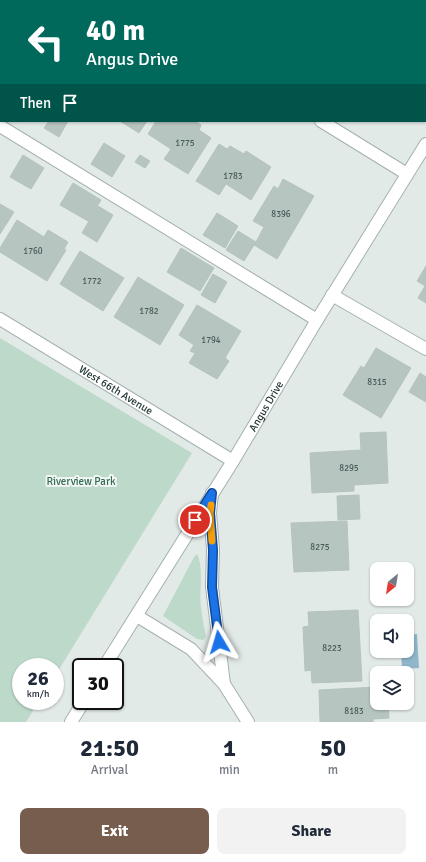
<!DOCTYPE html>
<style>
body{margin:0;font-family:Signika,sans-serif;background:#f2f2f3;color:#1f2937;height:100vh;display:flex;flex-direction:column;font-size:15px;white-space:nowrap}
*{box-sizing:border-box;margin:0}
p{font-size:13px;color:#747a83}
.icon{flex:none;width:22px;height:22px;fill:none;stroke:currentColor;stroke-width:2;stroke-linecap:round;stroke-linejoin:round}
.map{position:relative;height:722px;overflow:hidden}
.details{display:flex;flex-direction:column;background:#fff;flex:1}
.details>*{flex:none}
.hud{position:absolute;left:0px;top:0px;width:426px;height:122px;box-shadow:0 1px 3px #0004;background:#00695c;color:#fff;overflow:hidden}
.needle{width:26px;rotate:210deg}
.buttons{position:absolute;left:370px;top:562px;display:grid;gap:8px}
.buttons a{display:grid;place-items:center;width:44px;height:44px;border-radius:8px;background:#fff;box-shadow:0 1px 3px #0004;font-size:20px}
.speed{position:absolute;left:12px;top:658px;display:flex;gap:8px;font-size:20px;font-weight:700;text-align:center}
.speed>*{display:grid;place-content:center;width:52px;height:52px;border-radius:50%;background:#fff;box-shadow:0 1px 3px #0004;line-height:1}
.speed small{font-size:10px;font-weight:400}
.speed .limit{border:2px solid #111;border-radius:6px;background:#fff;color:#111}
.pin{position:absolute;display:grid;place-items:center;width:34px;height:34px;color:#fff;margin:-17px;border:2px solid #fff;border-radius:50%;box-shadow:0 1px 4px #0007}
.me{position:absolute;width:44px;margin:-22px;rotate:353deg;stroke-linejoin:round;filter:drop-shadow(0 0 3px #0008)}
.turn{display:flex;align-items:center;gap:14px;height:84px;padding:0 20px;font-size:18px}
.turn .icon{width:52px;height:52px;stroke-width:2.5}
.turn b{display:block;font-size:28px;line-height:34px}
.then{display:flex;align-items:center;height:38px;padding:0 20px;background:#0003;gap:8px;font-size:15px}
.eta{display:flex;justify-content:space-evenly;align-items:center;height:68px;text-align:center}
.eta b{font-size:24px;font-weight:700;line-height:28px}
.action{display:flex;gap:8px;margin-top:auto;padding:8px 20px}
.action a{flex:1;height:46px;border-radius:8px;background:#775d4d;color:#fff;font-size:16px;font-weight:700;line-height:46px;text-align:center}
.action a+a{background:#f2f2f3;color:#1f2937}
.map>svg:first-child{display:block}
.green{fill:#bdd9ca}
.water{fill:#90b6c9}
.building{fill:#b7c5c1;stroke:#b5c3c0}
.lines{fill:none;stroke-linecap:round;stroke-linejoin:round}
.service-casing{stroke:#a5b1af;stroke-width:14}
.minor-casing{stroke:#a5b1af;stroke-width:14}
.tertiary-casing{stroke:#a5b1af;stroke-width:14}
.service{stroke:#fff;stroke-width:12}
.minor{stroke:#fff;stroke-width:12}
.tertiary{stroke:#fff;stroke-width:12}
.route-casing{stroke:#114b97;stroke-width:10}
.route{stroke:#1a73e8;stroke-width:7}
.slow{stroke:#f59e0b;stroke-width:7}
.labels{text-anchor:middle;stroke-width:4;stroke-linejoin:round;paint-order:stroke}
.number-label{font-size:9px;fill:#495c5a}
.street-label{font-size:11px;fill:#243937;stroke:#f2f7f5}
.park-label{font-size:11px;fill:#336b53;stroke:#f2f7f5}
</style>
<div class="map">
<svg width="426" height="722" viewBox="0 0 426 722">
<rect width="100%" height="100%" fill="#e2eae8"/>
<g class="green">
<path d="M0,338L192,453L55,676V667H21V701H39L26,722H0Z"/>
<path d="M197,554C204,567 199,592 201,607C202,617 204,627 206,637L203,640L197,639L163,616L194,557Z"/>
</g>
<path class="water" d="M417,634L419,668L402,669L401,651H407V635Z"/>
<g class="building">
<path d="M0,0H5L7,1H1V47H0Z"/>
<path d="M251,0H299L298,1H253Z"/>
<path d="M49,121H68L59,137L44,128Z"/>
<path d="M120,121H147L139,133Z"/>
<path d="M156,121H195L201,125L199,130L211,138L188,174L164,159L171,149L148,134Z"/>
<path d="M104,143L125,156L112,177L91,164Z"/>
<path d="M219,144L227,149L230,146L244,154L246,151L271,167L251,200L226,184L219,195L196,181Z"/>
<path d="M23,155L44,168L31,189L10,177Z"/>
<path d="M140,155L150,161L145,168L135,162Z"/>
<path d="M283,179L314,196L277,259L254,245L244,261L226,250L238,231L256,242L264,227L253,221L274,186L278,189Z"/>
<path d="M73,183L101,200L88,221L60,205Z"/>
<path d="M0,204L14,212L0,234Z"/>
<path d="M98,206L113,215L97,242L82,233Z"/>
<path d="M217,213L238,226L225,248L203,235Z"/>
<path d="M17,220L44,237L48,230L68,242L64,249L66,250L47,281L0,252V248Z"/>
<path d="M181,248L214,268L200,291L167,272Z"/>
<path d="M80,251L124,278L103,311L60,284Z"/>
<path d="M426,266V303L418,298L425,286L417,281Z"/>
<path d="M213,274L227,282L215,303L201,295Z"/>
<path d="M138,277L184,305L160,345L114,317Z"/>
<path d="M197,305L241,331L225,358L229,361L217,379L189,363L195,353L190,351L194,345L179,335Z"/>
<path d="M376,348L411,368L381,418L343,395L361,366L364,368Z"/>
<path d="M420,373L426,377V402L409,392Z"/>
<path d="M386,432L388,483L354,485V491L312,493L310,453L361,450L360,433Z"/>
<path d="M359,495L360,519L338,520L337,496Z"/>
<path d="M347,521L349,570L294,572L291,523Z"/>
<path d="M358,610L362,681L312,683L311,670L305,671L303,627L309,626L308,612Z"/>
<path d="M377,687V703H388L389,718L373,719V722H320L319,690Z"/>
</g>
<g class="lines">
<g class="service-casing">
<g id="service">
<path d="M0,126L317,320"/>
<path d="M332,295L426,349"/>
</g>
</g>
<g class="minor-casing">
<g id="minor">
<path d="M123,0L125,1"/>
<path d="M321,121L407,174"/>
<path id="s1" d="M0,319L233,461"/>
<path d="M212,493L210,513L213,549L212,587L224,684"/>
<path d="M137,616L191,649L224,684L248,722"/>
</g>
</g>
<g class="tertiary-casing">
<g id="tertiary">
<path id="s2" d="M104,667L233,461L317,320L426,144"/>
<path d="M71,722L84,701"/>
</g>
</g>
<use href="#service" class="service"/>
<use href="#minor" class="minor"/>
<use href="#tertiary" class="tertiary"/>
</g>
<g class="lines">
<g class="route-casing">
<path id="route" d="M195,520L212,493L210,513L213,550L212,587L219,642"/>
</g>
<use href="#route" class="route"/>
<path class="slow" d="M211,505L210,513L212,541"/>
</g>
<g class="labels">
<g class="number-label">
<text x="185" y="146">1775</text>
<text x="233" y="179">1783</text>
<text x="281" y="217">8396</text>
<text x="33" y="254">1760</text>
<text x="92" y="284">1772</text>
<text x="149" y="314">1782</text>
<text x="211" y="343">1794</text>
<text x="377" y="385">8315</text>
<text x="349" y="471">8295</text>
<text x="320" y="550">8275</text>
<text x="332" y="651">8223</text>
<text x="354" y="714">8183</text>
</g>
<g class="street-label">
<text dy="4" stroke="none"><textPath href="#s1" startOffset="136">West 66th Avenue</textPath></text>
<text dy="4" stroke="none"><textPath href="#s2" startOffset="307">Angus Drive</textPath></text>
</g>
<g class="park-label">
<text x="81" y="485">Riverview Park</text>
</g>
</g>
</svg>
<div class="buttons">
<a><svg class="needle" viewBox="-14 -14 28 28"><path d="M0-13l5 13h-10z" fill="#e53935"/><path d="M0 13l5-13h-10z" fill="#747a83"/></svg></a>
<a><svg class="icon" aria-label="sound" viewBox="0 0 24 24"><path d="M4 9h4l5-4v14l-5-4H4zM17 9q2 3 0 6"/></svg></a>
<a><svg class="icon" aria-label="layers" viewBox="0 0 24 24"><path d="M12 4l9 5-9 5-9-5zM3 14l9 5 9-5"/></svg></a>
</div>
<div class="speed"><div>26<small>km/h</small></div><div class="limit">30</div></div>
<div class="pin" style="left:195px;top:520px;background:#d93025"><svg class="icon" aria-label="arrive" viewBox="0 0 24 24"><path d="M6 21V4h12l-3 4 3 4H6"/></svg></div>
<svg class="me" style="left:219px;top:642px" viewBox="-20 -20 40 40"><path d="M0-17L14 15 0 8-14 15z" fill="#1a73e8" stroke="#fff" stroke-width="4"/></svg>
<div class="hud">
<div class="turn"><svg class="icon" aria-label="left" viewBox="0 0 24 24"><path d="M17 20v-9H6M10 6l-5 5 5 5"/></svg><div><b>40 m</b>Angus Drive</div></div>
<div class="then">Then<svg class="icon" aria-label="arrive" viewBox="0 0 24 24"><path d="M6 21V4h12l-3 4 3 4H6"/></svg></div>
</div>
</div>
<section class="details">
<div class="eta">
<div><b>21:50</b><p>Arrival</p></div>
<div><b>1</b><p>min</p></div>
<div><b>50</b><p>m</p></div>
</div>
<div class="action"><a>Exit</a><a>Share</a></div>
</section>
